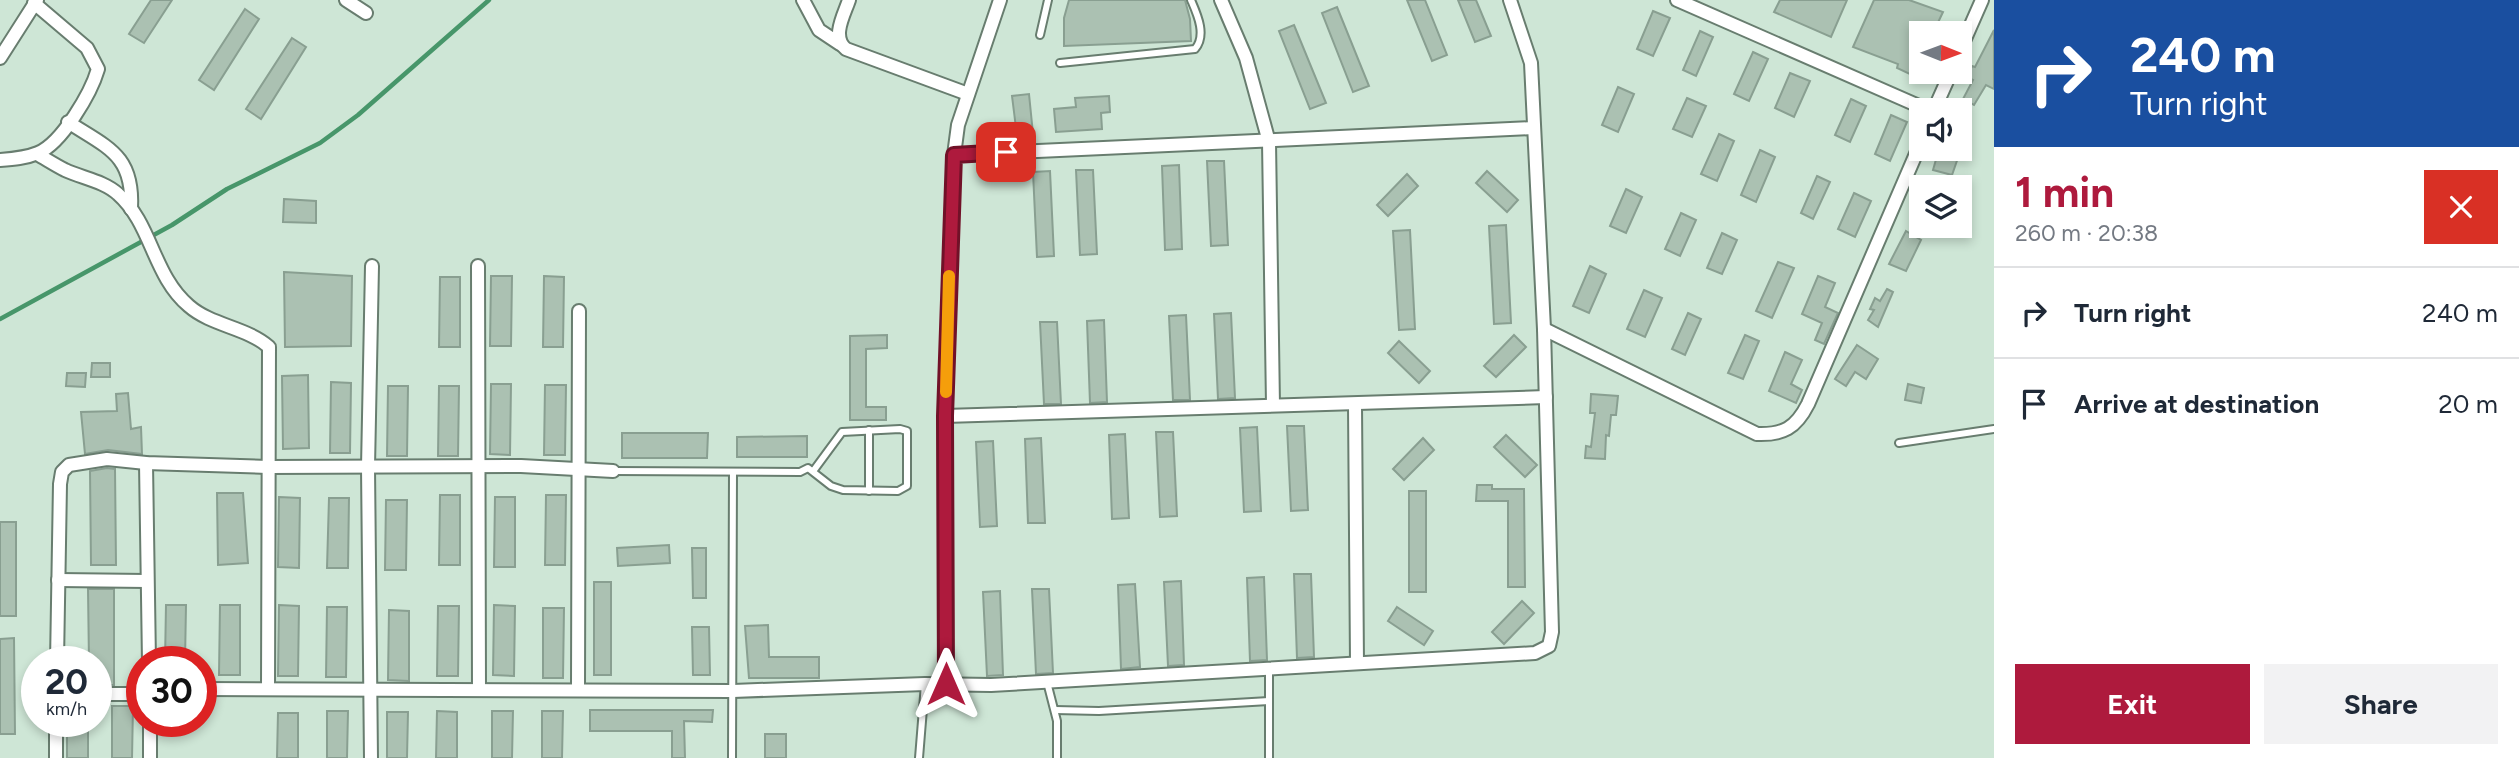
<!DOCTYPE html>
<meta charset="utf-8">
<style>
body{margin:0;font-family:Figtree,sans-serif;background:#f2f2f3;color:#1f2937;height:100vh;display:flex;flex-direction:column;font-size:26px;white-space:nowrap}
*{box-sizing:border-box;margin:0}
p{font-size:23px;color:#747a83}
.icon{flex:none;width:38px;height:38px;fill:none;stroke:currentColor;stroke-width:2;stroke-linecap:round;stroke-linejoin:round}
.map{position:relative;flex:1;overflow:hidden}
.drawer{display:flex;flex-direction:column;background:#fff;width:525px}
.drawer>*{flex:none}
.top-card{background:#1a4fa0;color:#fff;overflow:hidden}
.needle{width:46px;rotate:91deg}
.controls{position:absolute;left:1909px;top:21px;display:grid;gap:14px}
.controls a{display:grid;place-items:center;width:63px;height:63px;border-radius:0px;background:#fff;box-shadow:0 4px 10px #0003;font-size:35px}
.speed{position:absolute;left:21px;top:646px;display:flex;gap:14px;font-size:35px;font-weight:700;text-align:center}
.speed>*{display:grid;place-content:center;width:91px;height:91px;border-radius:50%;background:#fff;box-shadow:0 4px 10px #0003;line-height:1}
.speed small{font-size:18px;font-weight:400}
.speed .limit{border:10px solid #d22;background:#fff;color:#111}
.pin{position:absolute;display:grid;place-items:center;width:60px;height:60px;color:#fff;margin:-30px;border-radius:14px;box-shadow:0 4px 10px #0006}
.me{position:absolute;width:77px;margin:-38px;rotate:0deg;stroke-linejoin:round;filter:drop-shadow(0 0 5px #0008)}
.turn{display:flex;align-items:center;gap:24px;height:147px;padding:0 21px;font-size:32px}
.turn .icon{width:91px;height:91px;stroke-width:2.5}
.turn b{display:block;font-size:49px;line-height:60px}
.round{display:grid;place-items:center;flex:none;width:74px;height:74px;border-radius:0px;background:#f2f2f3}
.overview{display:flex;align-items:center;justify-content:space-between;height:119px;padding:0 21px}
h1{font-size:42px;font-weight:700;line-height:52px;color:#ae1a3d}
.action{display:flex;gap:14px;margin-top:auto;padding:14px 21px}
.action a{flex:1;height:80px;border-radius:0px;background:#ae1a3d;color:#fff;font-size:28px;font-weight:700;line-height:80px;text-align:center}
.action a+a{background:#f2f2f3;color:#1f2937}
ul{padding:0;list-style:none}
li{display:flex;align-items:center;gap:21px;height:91px;padding:0 21px;border-top:2px solid #e0e1e3}
li div{flex:1}
li b{display:block;font-size:26px}
li em{font-style:normal}
main{display:flex;flex:1;min-height:0}
.map>svg:first-child{display:block}
.lines{fill:none;stroke-linecap:round;stroke-linejoin:round}
.stream{stroke:#47966a;stroke-width:4.5}
.building{fill:#abc1b2;stroke:#899f91;stroke-width:2}
.lane-casing{stroke:#687d6f;stroke-width:10}
.street-casing{stroke:#687d6f;stroke-width:16}
.lane{stroke:#fff;stroke-width:6}
.street{stroke:#fff;stroke-width:12}
.route-casing{stroke:#711128;stroke-width:18}
.route{stroke:#ae1a3d;stroke-width:12}
.slow{stroke:#f59e0b;stroke-width:12}
</style>
<main>
<div class="map">
<svg width="1994" height="758" viewBox="0 0 1994 758">
<rect width="100%" height="100%" fill="#cee6d6"/>
<g class="lines">
<path class="stream" d="M0,319L172,225L227,189L320,143L358,115L489,0"/>
</g>
<g class="building">
<path d="M151,0H172L144,43L129,34Z"/>
<path d="M1069,0H1185L1190,19L1191,41L1064,46V18Z"/>
<path d="M1407,0H1425L1447,55L1432,61Z"/>
<path d="M1458,0H1476L1491,36L1475,42Z"/>
<path d="M1780,0H1847L1831,37L1774,12Z"/>
<path d="M1874,0H1909L1943,12L1933,33H1922V60L1914,76L1897,68L1898,64L1853,47Z"/>
<path d="M1337,7L1369,86L1353,92L1322,13Z"/>
<path d="M245,9L259,19L214,90L199,80Z"/>
<path d="M1653,11L1670,18L1653,56L1637,49Z"/>
<path d="M1294,25L1326,103L1310,109L1279,31Z"/>
<path d="M1994,30V89L1986,85L1974,105L1963,99L1973,80L1967,77L1972,66L1975,67Z"/>
<path d="M1700,31L1713,37L1696,76L1683,70Z"/>
<path d="M292,38L306,47L261,119L246,109Z"/>
<path d="M1753,52L1768,59L1749,101L1734,94Z"/>
<path d="M1790,73L1810,81L1794,117L1775,108Z"/>
<path d="M1618,87L1634,94L1618,132L1602,125Z"/>
<path d="M1029,94L1033,134L1017,136L1012,96Z"/>
<path d="M1109,96L1110,112L1101,113L1102,129L1056,132L1054,109L1076,107L1075,98Z"/>
<path d="M1687,98L1706,106L1692,137L1673,129Z"/>
<path d="M1851,99L1866,106L1850,142L1835,135Z"/>
<path d="M1891,115L1907,122L1890,161L1875,154Z"/>
<path d="M1719,134L1734,141L1717,181L1701,174Z"/>
<path d="M1939,149H1961L1952,175L1933,170Z"/>
<path d="M1760,150L1775,157L1756,202L1741,195Z"/>
<path d="M1207,161H1224L1228,245L1211,246Z"/>
<path d="M1179,165L1182,249L1165,250L1162,166Z"/>
<path d="M1076,170H1093L1097,254L1080,255Z"/>
<path d="M1050,171L1054,256L1037,257L1033,172Z"/>
<path d="M1487,171L1518,200L1507,212L1476,183Z"/>
<path d="M1407,174L1418,186L1388,216L1377,205Z"/>
<path d="M1817,176L1830,182L1813,219L1801,213Z"/>
<path d="M1626,189L1642,197L1626,233L1610,226Z"/>
<path d="M1854,193L1871,201L1855,237L1838,229Z"/>
<path d="M284,199L316,201V223L283,222Z"/>
<path d="M1681,213L1696,220L1680,256L1665,249Z"/>
<path d="M1506,225L1511,323L1494,324L1489,226Z"/>
<path d="M1410,230L1415,329L1399,330L1393,231Z"/>
<path d="M1906,231L1921,240L1906,271L1889,264Z"/>
<path d="M1722,233L1737,240L1722,274L1707,268Z"/>
<path d="M1778,262L1794,268L1772,318L1756,311Z"/>
<path d="M1590,266L1606,274L1589,313L1573,306Z"/>
<path d="M284,272L352,276L351,346L285,347Z"/>
<path d="M491,276H512L511,346H490Z"/>
<path d="M544,276L564,277L563,347H543Z"/>
<path d="M1818,276L1835,283L1825,307L1838,313L1824,344L1815,340L1822,323L1802,314Z"/>
<path d="M440,277H460V347H439Z"/>
<path d="M1887,289L1893,292L1878,327L1868,320L1874,310L1870,309L1875,298L1880,301Z"/>
<path d="M1644,290L1662,298L1645,337L1627,329Z"/>
<path d="M1231,313L1235,398L1218,399L1214,314Z"/>
<path d="M1688,313L1701,319L1685,355L1672,349Z"/>
<path d="M1186,315L1190,400H1173L1169,316Z"/>
<path d="M1104,320L1107,402L1090,403L1087,321Z"/>
<path d="M1040,322H1057L1061,404H1044Z"/>
<path d="M887,335V348L866,349V407H886V420H850V336Z"/>
<path d="M1514,335L1526,347L1496,377L1484,366Z"/>
<path d="M1745,335L1759,341L1743,379L1728,373Z"/>
<path d="M1399,341L1430,371L1419,383L1388,353Z"/>
<path d="M1857,345L1878,359L1866,379L1855,372L1846,386L1835,379Z"/>
<path d="M1785,352L1802,360L1791,384L1802,390L1796,403L1769,391Z"/>
<path d="M92,363H110V377H91Z"/>
<path d="M67,373H86L85,387L66,386Z"/>
<path d="M308,375L309,448L283,449L282,376Z"/>
<path d="M331,382L351,383L350,453H330Z"/>
<path d="M491,384H511L510,455L490,454Z"/>
<path d="M1908,384L1924,388L1921,403L1905,400Z"/>
<path d="M545,385H566L565,455H544Z"/>
<path d="M388,386H408L407,456H387Z"/>
<path d="M439,386H459L458,456H438Z"/>
<path d="M128,393L131,429L141,427L142,454L108,450L85,454L81,412L117,411L116,394Z"/>
<path d="M1591,394L1618,396L1616,415H1611L1609,436L1606,435L1605,459L1585,458L1586,446L1591,447L1595,413H1590Z"/>
<path d="M1287,426H1304L1308,510L1291,511Z"/>
<path d="M1257,427L1261,511L1244,512L1240,428Z"/>
<path d="M1156,432H1173L1177,516L1160,517Z"/>
<path d="M622,433H708L707,458H622Z"/>
<path d="M1125,434L1129,518L1112,519L1109,435Z"/>
<path d="M1506,435L1537,465L1525,477L1494,447Z"/>
<path d="M807,436V457H737V437Z"/>
<path d="M1041,438L1045,523H1028L1025,439Z"/>
<path d="M1423,438L1434,450L1404,480L1393,469Z"/>
<path d="M993,441L997,526L980,527L976,442Z"/>
<path d="M107,468L115,469L116,565H91L90,471Z"/>
<path d="M1477,485H1492V489H1524L1525,587H1508V501H1476Z"/>
<rect x="1409" y="491" width="17" height="101"/>
<path d="M217,493H243L248,563L218,565Z"/>
<path d="M440,495H460V565H439Z"/>
<path d="M546,495H566L565,565H545Z"/>
<path d="M279,497L300,498L299,568L278,567Z"/>
<path d="M495,497H515V567H494Z"/>
<path d="M329,498H349L348,568H327Z"/>
<path d="M386,500H407L406,570H385Z"/>
<rect x="0" y="522" width="16" height="94"/>
<path d="M669,545L670,563L618,566L617,548Z"/>
<path d="M692,548H706V598H693Z"/>
<path d="M1294,574H1311L1314,657L1297,658Z"/>
<path d="M1264,577L1267,660L1250,661L1247,578Z"/>
<path d="M1181,581L1184,665L1168,666L1164,582Z"/>
<rect x="594" y="582" width="17" height="93"/>
<path d="M1135,584L1140,667L1121,669L1118,585Z"/>
<path d="M88,589H114V685H96V662H89Z"/>
<path d="M1032,589H1049L1053,673L1036,674Z"/>
<path d="M1000,591L1003,675L987,676L983,592Z"/>
<path d="M1522,601L1534,613L1504,644L1492,632Z"/>
<path d="M166,605H186L185,662H165Z"/>
<path d="M220,605H240V675H219Z"/>
<path d="M279,605L299,606L298,676H278Z"/>
<path d="M494,605L515,606L514,676L493,675Z"/>
<path d="M438,606H459L458,676H437Z"/>
<path d="M327,607H347L346,677H326Z"/>
<path d="M1397,607L1433,631L1424,645L1388,621Z"/>
<path d="M543,608H564L563,678H543Z"/>
<path d="M389,610L409,611V681L388,680Z"/>
<path d="M768,625L769,657H819V678H749L745,626Z"/>
<path d="M692,627H709L710,675H693Z"/>
<path d="M14,638L15,734H0V639Z"/>
<path d="M112,706H133L132,758H112Z"/>
<path d="M590,710H713L712,722L684,721L685,758H672V731H590Z"/>
<path d="M327,711H348L347,758H327Z"/>
<path d="M437,711L457,712V758H436Z"/>
<path d="M492,711H513L512,758H492Z"/>
<path d="M542,711H563L562,758H542Z"/>
<path d="M387,712H408L407,758H387Z"/>
<path d="M278,713H298V758H277Z"/>
<rect x="67" y="721" width="21" height="37"/>
<rect x="765" y="734" width="21" height="24"/>
</g>
<g class="lines">
<g class="lane-casing">
<g id="lane">
<path d="M1040,35L1048,0"/>
<path d="M1060,63L1195,49C1207,35 1197,14 1191,0"/>
<path d="M869,430V491"/>
<path d="M1899,443L1994,429"/>
<path d="M613,471L800,472L808,468L831,486L843,490L898,491L907,486V431L900,429L842,432L814,470"/>
<path d="M1269,668V758"/>
<path d="M1047,682L1057,721V758"/>
<path d="M1055,710L1099,711L1269,701"/>
<path d="M732,758L733,472"/>
<path d="M919,758L925,684"/>
</g>
</g>
<g class="street-casing">
<g id="street">
<path d="M346,0L366,13"/>
<path d="M803,0L819,30L840,44"/>
<path d="M849,0C844,15 831,37 846,49L968,94"/>
<path d="M1221,0L1246,58L1269,142L1273,405"/>
<path d="M1677,0L1928,110"/>
<path d="M1960,50L1982,0"/>
<path d="M0,58L37,0"/>
<path d="M1934,110L1951,72"/>
<path d="M68,122C108,148 134,155 131,209"/>
<path d="M37,154C46,159 55,165 65,170C82,178 104,181 118,194C152,224 153,276 189,306C212,326 246,327 269,347L268,689"/>
<path d="M954,155L1533,128"/>
<path d="M0,160C13,159 26,158 38,153C62,143 91,93 98,69L87,48L34,3"/>
<path d="M478,266L479,690"/>
<path d="M1544,329L1757,434C1783,435 1796,428 1808,404L1922,140"/>
<path d="M1355,405L1357,663"/>
<path d="M945,416L1546,397"/>
<path d="M146,463L149,662"/>
<path d="M58,580L147,581"/>
<path d="M57,662L60,484L62,472L69,465L107,459L146,463L268,467L521,466L613,471"/>
<path d="M946,684L945,416L954,155L958,125L1000,0"/>
<path d="M201,689L733,691L925,684L991,685L1535,653L1549,646L1552,632L1544,329L1531,63L1510,0"/>
<path d="M578,689L579,311"/>
<path d="M96,694H142"/>
<path d="M150,721V758"/>
<path d="M56,758V721"/>
<path d="M371,758L368,467L372,266"/>
</g>
</g>
<use href="#lane" class="lane"/>
<use href="#street" class="street"/>
</g>
<g class="lines">
<g class="route-casing">
<path id="route" d="M946,684L945,416L954,155L1006,152"/>
</g>
<use href="#route" class="route"/>
<path class="slow" d="M946,392L949,276"/>
</g>
</svg>
<div class="controls">
<a><svg class="needle" viewBox="-14 -14 28 28"><path d="M0-13l5 13h-10z" fill="#e53935"/><path d="M0 13l5-13h-10z" fill="#747a83"/></svg></a>
<a><svg class="icon" aria-label="sound" viewBox="0 0 24 24"><path d="M4 9h4l5-4v14l-5-4H4zM17 9q2 3 0 6"/></svg></a>
<a><svg class="icon" aria-label="layers" viewBox="0 0 24 24"><path d="M12 4l9 5-9 5-9-5zM3 14l9 5 9-5"/></svg></a>
</div>
<div class="speed"><div>20<small>km/h</small></div><div class="limit">30</div></div>
<div class="pin" style="left:1006px;top:152px;background:#d93025"><svg class="icon" aria-label="arrive" viewBox="0 0 24 24"><path d="M6 21V4h12l-3 4 3 4H6"/></svg></div>
<svg class="me" style="left:946px;top:684px" viewBox="-20 -20 40 40"><path d="M0-17L14 15 0 8-14 15z" fill="#ae1a3d" stroke="#fff" stroke-width="4"/></svg>
</div>
<section class="drawer">
<div class="top-card">
<div class="turn"><svg class="icon" aria-label="right" viewBox="0 0 24 24"><path d="M7 20v-9h11M14 6l5 5-5 5"/></svg><div><b>240 m</b>Turn right</div></div>
</div>
<div class="overview"><div><h1>1 min</h1><p>260 m · 20:38</p></div><a class="round" style="background:#d93025;color:#fff"><svg class="icon" aria-label="close" viewBox="0 0 24 24"><path d="M6 6l12 12M18 6L6 18"/></svg></a></div>
<ul>
<li><svg class="icon" aria-label="right" viewBox="0 0 24 24"><path d="M7 20v-9h11M14 6l5 5-5 5"/></svg><div><b>Turn right</b></div><em>240 m</em></li>
<li><svg class="icon" aria-label="arrive" viewBox="0 0 24 24"><path d="M6 21V4h12l-3 4 3 4H6"/></svg><div><b>Arrive at destination</b></div><em>20 m</em></li>
</ul>
<div class="action"><a>Exit</a><a>Share</a></div>
</section>
</main>
